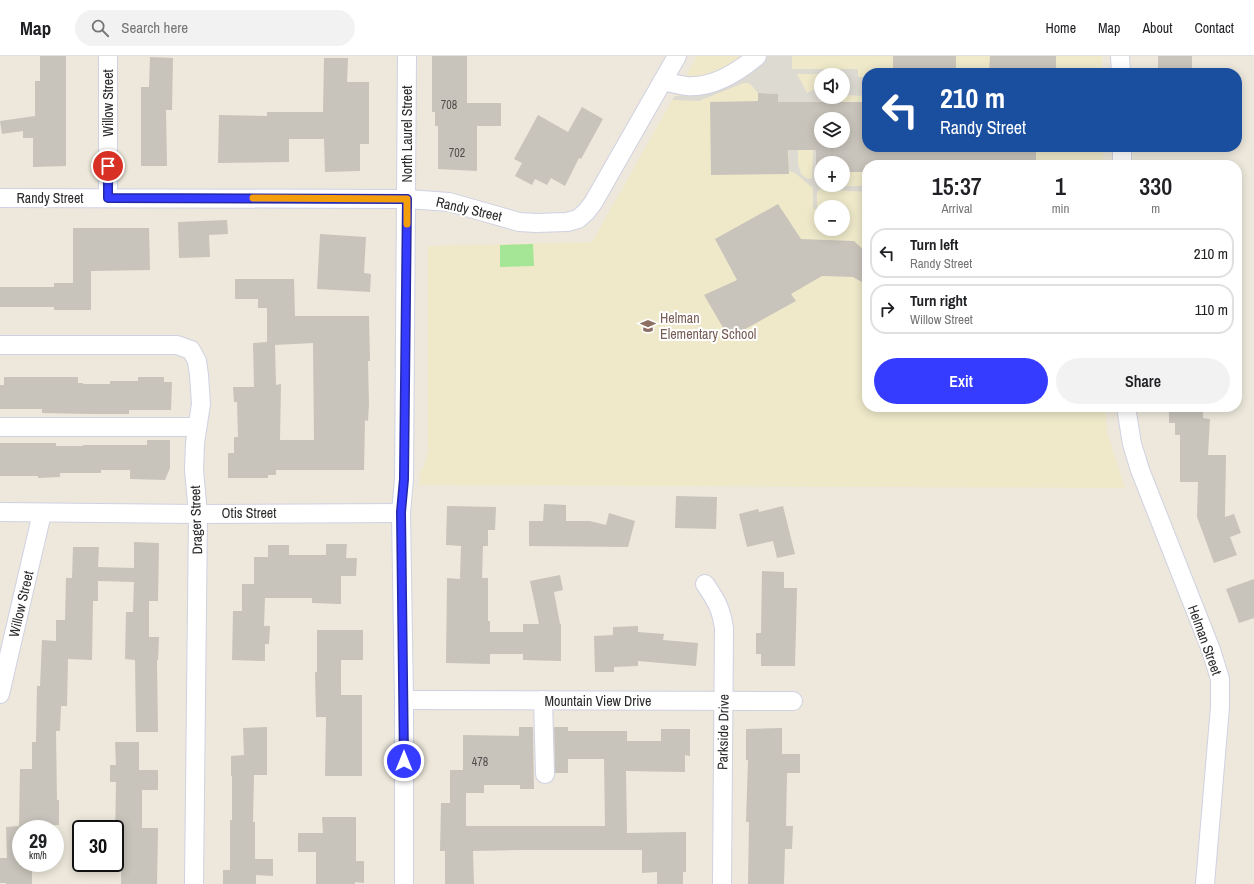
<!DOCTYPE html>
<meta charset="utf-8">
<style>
body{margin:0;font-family:"Archivo Narrow",sans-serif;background:#f2f2f2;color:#202124;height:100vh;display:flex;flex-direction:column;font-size:15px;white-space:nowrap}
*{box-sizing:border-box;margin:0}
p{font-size:13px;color:#757577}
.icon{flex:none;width:22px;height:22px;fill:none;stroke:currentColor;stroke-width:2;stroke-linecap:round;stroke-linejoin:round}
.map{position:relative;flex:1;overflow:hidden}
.panel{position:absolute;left:862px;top:104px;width:380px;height:252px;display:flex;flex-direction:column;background:#fff;border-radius:16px;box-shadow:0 2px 10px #0003}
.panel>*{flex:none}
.banner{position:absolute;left:862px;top:12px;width:380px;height:84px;border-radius:16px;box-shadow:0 2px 10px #0003;background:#1a4fa0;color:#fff;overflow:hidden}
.tools{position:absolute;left:814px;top:12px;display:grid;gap:8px}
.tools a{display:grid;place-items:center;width:36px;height:36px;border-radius:50%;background:#fff;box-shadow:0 2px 10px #0003;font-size:20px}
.speed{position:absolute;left:12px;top:764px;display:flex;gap:8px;font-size:20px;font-weight:700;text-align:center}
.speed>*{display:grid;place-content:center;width:52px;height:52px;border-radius:50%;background:#fff;box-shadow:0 2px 10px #0003;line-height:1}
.speed small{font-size:10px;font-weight:400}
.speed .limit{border:2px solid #111;border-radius:6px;background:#fff;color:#111}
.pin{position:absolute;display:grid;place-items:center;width:34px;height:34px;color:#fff;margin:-17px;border:2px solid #fff;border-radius:50%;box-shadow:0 1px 4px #0007}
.me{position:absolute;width:44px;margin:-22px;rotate:0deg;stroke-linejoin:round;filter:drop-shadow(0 0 3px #0008)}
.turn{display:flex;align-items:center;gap:14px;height:84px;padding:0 12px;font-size:18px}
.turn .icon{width:52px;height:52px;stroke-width:2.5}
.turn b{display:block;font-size:28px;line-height:34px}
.eta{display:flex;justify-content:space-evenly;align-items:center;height:68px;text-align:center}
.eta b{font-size:24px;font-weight:600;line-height:28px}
.primary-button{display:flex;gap:8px;margin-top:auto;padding:8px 12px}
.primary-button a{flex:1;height:46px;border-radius:24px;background:#363cff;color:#fff;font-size:16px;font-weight:600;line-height:46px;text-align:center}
.primary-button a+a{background:#f2f2f2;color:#202124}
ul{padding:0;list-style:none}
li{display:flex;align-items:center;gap:12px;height:50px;margin:0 8px 6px;padding:0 4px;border:2px solid #e0e0e0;border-radius:16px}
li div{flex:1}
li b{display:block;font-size:15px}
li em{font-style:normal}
header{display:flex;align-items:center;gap:24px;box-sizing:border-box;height:56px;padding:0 20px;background:#fff;border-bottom:1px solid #e0e0e0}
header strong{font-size:19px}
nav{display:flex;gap:22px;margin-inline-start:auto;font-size:14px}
.search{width:280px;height:36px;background:#f2f2f2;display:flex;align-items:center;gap:10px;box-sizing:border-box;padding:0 14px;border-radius:22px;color:#757577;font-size:15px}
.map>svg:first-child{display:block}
.education{fill:#efe9ca;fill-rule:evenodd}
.green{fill:#a4e695}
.plaza{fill:#dddad2}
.building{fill:#c8c4bb;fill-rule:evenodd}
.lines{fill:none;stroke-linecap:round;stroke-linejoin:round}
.minor-casing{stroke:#d0d1e3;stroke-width:20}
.minor{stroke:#fff;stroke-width:18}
.route-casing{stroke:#2327a6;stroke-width:10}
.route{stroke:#363cff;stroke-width:7}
.slow{stroke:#f59e0b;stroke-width:7}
.labels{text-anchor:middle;stroke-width:4;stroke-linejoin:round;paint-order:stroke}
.number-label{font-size:12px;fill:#52504e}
.street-label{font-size:14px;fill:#2a2a2a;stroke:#fff}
.education-label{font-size:14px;fill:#785e54;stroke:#fff;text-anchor:start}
</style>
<header>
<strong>Map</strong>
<div class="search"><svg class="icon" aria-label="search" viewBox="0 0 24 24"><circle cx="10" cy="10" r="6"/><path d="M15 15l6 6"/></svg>Search here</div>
<nav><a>Home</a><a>Map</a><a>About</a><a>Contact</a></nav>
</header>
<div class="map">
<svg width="1254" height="828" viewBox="0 0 1254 828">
<rect width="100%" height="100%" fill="#ede8db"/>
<path class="education" d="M697,0H1102V17H867V91H1103V109H867V351H1105L1107,376L1125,432L419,429L420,416L424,410L428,395V190L592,186ZM821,19H843V41H821ZM821,63H843V85H821ZM821,107H843V129H821ZM821,151H843V173H821Z"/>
<path class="green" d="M533,188L534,210L500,211V189Z"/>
<g class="plaza">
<path d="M764,0H792V13H858V21H867V46H866L865,40L843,39V19H840V18H797L807,37L821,30V41H824V46H778V38L758,37L753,31L748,27H744L699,45L672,44L675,40L697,38Z"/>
<path d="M788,58L798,62V108L801,118L808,123L812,122L813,94H816V123L818,128L828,130H867V136L820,133L817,136V153H813V132L795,117L789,115Z"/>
</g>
<g class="building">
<path d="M40,0H66V110L33,111V82H23V75L2,78L0,65L35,60V25H40Z"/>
<path d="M432,0H467V47H501V70H477V115L438,113V70H435V56H432Z"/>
<rect x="893" y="0" width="63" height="17"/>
<path d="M990,0H1056V17H989Z"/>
<path d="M1158,0H1192V17L1158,16Z"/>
<path d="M150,1L173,2L172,54H166L167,110H141V31H149Z"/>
<path d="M324,2H348L347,26H369V88H360V115L325,116L324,83H289V106L218,107L219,59L267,60V56H323Z"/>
<path d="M758,37L778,38V46H867V91H1036V109H865V116H843V107H821V116H816V94H788L789,118L711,119L710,46L758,45ZM821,63H843V85H821Z"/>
<path d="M582,51L603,63L581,103L579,102L565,130L551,122L547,129L535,123L532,129L515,120L522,107L514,103L538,59L568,76Z"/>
<path d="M778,148L801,183L854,185L867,197V229L853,221L822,220L791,238L796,245L729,282L704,239L737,224L715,183Z"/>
<path d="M227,164L228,178L209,179L210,201L179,202L178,166Z"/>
<path d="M73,172H149L150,214L91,215V254H54V251H0V231H54V227H73Z"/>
<path d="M320,178L366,181L364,217L371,218L370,236L317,233Z"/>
<path d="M235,223H294L295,260H369L370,305H368L369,348L368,365L365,364L364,414H276V419H268V422H228V397H234V381H238L237,346H234L233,331H254L253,287L267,286V252H258V243H235ZM313,287L314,384H280L281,328L276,329L275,289Z"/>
<path d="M4,321H78V327H83V328H110V325H138V321H164V326H172L171,354H129V358H92L42,357V353H0V329H4Z"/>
<path d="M1169,351H1203V362L1210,363L1208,399H1226L1225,461L1234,458L1241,477L1230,481L1237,499L1214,507L1197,461L1198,426H1180V379H1175V367H1169Z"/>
<path d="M147,384H170V412L165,424L130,423V414H101V417H60V421L38,422V420H0V387H56V390H83V389H147Z"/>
<path d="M676,440L717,441L716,473L675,472Z"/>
<path d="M544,448L566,449V465H590L606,469L609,457L635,465L628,491L529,490V465H543Z"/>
<path d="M447,450L496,451L495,474H488V490H483L482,522H488V565H490V576H523V568H539L530,525L560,519L563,534L554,536L560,568H561V605L523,604V598H490V608L446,607L447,522L460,523L461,490L446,489Z"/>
<path d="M783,450L795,498L777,502L773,485L747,491L739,458L758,453L759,456Z"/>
<path d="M134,486L159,487L158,545H149V581H159L158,604H157L158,676H136L135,604L125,603L126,556H133L134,526L98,525V545H93L92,604L68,603L67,650H61L60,675H56L57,744H59V769H42V773H21V807H32V828H6V827H0V802H7L6,771L19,770L20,713H32V686H36L37,630H40L42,584L56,585V564H65L66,522H72L73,491H99L98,511L134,512Z"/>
<path d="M326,488H347L346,502H357L356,520H341V548L312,547V542H265L264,570H270L269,588H265V605L232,604L233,555H242V528H254V501H268V489H289V499H326Z"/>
<path d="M762,515L784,516V532H797L795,610H761V598H756V577H761Z"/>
<path d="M1254,523V562L1239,567L1226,533Z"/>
<path d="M638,570V576L664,578L663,584L698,587L696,610L638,605V610L614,611V616H595L594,580L613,579V571Z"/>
<path d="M317,574H363V604H341V639H362V720H325L326,661H316L315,616H317Z"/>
<path d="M267,671V719H254L253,766H255V803H273V820L256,819V828H223V814H230V764H232V720H231V700L244,699L243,672Z"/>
<path d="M519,671H533L534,733H520V729H484V737H466V770H605L604,703H568V717H555L554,671H568V675H627V685H661V673H690V700L685,699V716L626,715L627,777L686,776V816H683V828H657V816L642,817V794H519L473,795L474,828H445V795H440L441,747H450V714H463V679L519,680Z"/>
<path d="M782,672V698H800V717H787L786,770H793L792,793H785L784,828H748L749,766H746L748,704H746V673Z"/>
<path d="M115,686H139V714H158V734H142V772H158L157,828H121L122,784H115L116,726H110V709H116Z"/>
<path d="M322,761H356V805H364V827L355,826V828H316V796H298V777H323Z"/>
</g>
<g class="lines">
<g class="minor-casing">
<g id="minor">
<path d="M1120,0L1121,17"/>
<path d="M663,25C671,27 679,29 687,30C713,32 738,16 757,0"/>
<path d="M1122,91V109"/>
<path d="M0,142L407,143L449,146L519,166L536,167L567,166L578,163L586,156L593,147L677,0"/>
<path d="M108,142V0"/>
<path d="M0,289H177L191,294L197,305L199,319L201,348L195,387L194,414L198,458L194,828"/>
<path d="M1126,351L1132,388L1140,414L1211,594L1220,623V651L1205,828"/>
<path d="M0,371H197"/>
<path d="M0,456L198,458L401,457"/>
<path d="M705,528C716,544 721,552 724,572L722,828"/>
<path d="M0,638L42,457"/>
<path d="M404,644L793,645"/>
<path d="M543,644L545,718"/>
<path d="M404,828V644L401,457L404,423L407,0"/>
</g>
</g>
<use href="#minor" class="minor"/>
</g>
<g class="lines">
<g class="route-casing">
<path id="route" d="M108,110V142L407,143L404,423L401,456L404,705"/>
</g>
<use href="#route" class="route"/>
<path class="slow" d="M253,142L407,143V168"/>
</g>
<defs>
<g id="school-bare" transform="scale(1.2)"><path d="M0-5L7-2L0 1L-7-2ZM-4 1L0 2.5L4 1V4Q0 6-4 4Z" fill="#8d6e63" stroke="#fff" stroke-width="2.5" paint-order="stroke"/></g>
</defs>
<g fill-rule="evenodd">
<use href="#school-bare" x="648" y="270"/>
</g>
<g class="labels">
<g class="number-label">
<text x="449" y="53">708</text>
<text x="457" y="101">702</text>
<text x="480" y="710">478</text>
</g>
<g class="street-label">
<text transform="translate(108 47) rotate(-90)" y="5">Willow Street</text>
<text transform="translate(407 78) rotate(-90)" y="5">North Laurel Street</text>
<text x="50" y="147">Randy Street</text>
<text transform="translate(469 153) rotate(13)" y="5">Randy Street</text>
<text x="249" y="462">Otis Street</text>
<text transform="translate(196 464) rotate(-92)" y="5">Drager Street</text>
<text transform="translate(21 548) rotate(-77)" y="5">Willow Street</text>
<text transform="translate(1205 584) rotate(70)" y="5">Helman Street</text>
<text x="598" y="650">Mountain View Drive</text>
<text transform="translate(723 676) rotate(-89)" y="5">Parkside Drive</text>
</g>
<g class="education-label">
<text x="660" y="267">Helman<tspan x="660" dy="16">Elementary School</tspan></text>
</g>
</g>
</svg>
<div class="tools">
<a><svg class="icon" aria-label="sound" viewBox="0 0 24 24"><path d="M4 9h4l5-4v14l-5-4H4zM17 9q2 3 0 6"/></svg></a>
<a><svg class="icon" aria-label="layers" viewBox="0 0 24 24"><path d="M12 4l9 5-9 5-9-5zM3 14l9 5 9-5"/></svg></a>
<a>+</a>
<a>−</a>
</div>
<div class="speed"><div>29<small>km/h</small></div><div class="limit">30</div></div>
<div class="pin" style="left:108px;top:110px;background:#d93025"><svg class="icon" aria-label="arrive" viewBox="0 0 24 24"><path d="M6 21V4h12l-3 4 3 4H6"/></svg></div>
<svg class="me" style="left:404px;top:705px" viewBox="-20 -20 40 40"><circle r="17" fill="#363cff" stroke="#fff" stroke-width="3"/><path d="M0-11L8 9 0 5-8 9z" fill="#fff"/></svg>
<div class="banner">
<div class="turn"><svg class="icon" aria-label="left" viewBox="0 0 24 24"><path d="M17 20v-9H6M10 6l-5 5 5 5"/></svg><div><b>210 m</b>Randy Street</div></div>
</div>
<section class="panel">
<div class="eta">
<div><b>15:37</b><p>Arrival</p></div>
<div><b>1</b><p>min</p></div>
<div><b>330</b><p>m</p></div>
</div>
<ul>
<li><svg class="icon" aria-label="left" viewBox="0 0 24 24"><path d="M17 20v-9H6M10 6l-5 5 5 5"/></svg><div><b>Turn left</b><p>Randy Street</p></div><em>210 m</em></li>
<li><svg class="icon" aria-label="right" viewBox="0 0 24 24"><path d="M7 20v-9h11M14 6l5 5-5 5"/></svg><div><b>Turn right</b><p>Willow Street</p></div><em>110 m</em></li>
</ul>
<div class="primary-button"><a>Exit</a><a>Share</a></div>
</section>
</div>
